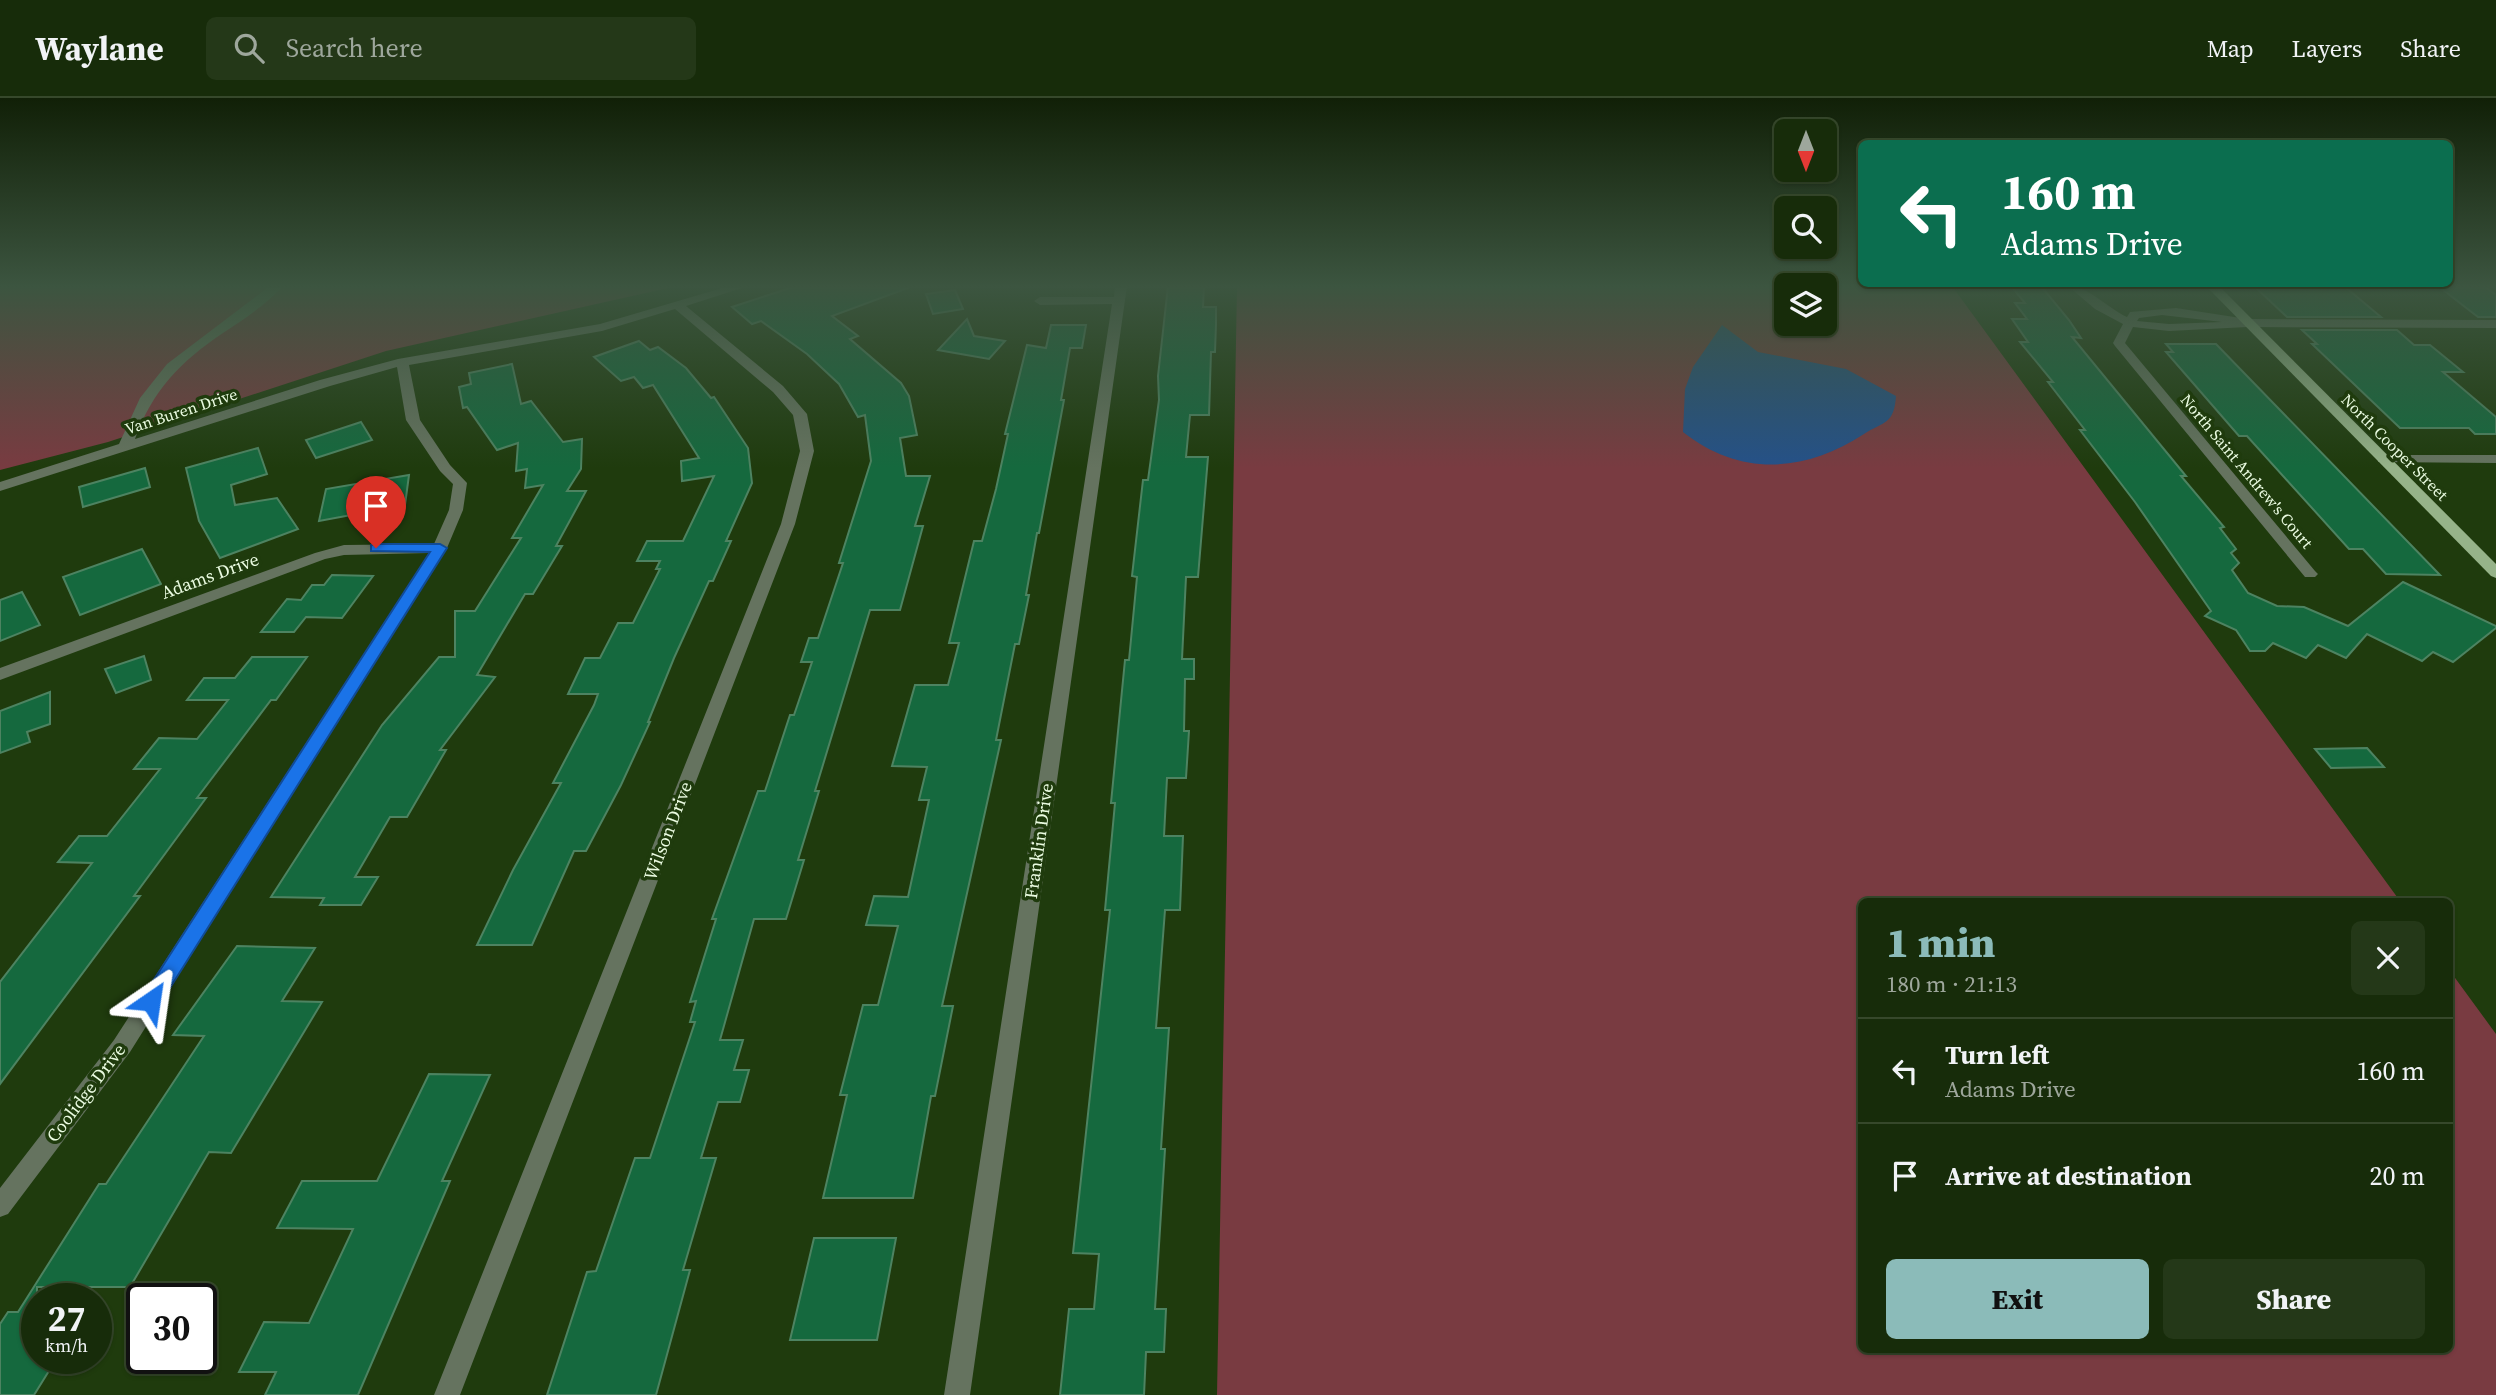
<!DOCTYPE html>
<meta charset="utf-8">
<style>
body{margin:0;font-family:"Source Serif 4",serif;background:#243818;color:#f1f3f6;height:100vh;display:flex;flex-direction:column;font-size:26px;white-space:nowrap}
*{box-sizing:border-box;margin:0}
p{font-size:23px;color:#9ea79c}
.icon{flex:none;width:38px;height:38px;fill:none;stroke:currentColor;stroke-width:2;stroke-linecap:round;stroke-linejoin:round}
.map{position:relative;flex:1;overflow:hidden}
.panel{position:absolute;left:1858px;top:800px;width:595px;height:455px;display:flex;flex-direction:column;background:#172c0a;border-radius:10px;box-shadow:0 2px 5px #0004,0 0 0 2px #36482b}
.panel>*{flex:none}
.banner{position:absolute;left:1858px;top:42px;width:595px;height:147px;border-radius:10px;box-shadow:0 2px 5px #0004,0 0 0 2px #36482b;background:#0b6e4f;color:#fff;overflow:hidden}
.needle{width:46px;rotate:180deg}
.fabs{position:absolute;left:1774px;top:21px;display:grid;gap:14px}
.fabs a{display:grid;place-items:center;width:63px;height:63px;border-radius:10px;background:#172c0a;box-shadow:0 2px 5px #0004,0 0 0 2px #36482b;font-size:35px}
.speed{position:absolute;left:21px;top:1185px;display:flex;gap:14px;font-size:35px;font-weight:700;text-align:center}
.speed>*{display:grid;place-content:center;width:91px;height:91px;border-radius:50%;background:#172c0a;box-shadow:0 2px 5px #0004,0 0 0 2px #36482b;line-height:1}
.speed small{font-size:18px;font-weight:400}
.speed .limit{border:4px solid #111;border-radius:10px;background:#fff;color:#111}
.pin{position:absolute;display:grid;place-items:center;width:60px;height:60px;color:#fff;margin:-72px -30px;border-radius:50% 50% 50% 0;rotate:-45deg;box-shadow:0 0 7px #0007}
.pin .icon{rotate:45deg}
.me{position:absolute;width:77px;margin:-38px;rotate:32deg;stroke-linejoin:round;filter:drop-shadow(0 0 5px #0008)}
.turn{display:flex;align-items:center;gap:24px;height:147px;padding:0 28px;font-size:32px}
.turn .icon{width:91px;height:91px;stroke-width:2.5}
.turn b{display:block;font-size:49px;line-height:60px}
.round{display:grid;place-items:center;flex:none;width:74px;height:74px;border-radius:10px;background:#243818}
.head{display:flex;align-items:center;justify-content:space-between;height:119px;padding:0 28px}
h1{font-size:42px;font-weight:800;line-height:52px;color:#8bbbb9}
.cta{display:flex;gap:14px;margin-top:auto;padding:14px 28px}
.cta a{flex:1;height:80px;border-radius:10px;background:#8bbbb9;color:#111;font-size:28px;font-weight:800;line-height:80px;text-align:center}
.cta a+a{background:#243818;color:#f1f3f6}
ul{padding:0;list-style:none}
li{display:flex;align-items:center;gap:21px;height:105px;padding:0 28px;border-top:2px solid #36482b}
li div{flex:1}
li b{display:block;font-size:26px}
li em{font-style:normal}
header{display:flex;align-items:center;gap:42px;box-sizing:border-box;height:98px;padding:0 35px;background:#172c0a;border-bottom:2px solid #36482b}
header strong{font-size:33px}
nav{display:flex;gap:38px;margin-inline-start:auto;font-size:24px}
.search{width:490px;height:63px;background:#243818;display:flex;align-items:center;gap:18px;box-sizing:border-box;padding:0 24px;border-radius:10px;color:#9ea79c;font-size:26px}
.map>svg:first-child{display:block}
.green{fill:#793b41}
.water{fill:#255188}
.building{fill:#15693e;stroke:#4d8361;stroke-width:2}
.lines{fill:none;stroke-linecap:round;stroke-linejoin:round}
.minor{fill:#65735f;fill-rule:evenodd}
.major{fill:#96b389;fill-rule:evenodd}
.route{fill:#1a73e8;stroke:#114b97;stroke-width:2}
.labels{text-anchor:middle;stroke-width:7;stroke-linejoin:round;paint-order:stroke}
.far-street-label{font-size:16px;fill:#eafbe1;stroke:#1f3b0d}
.street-label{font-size:18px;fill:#eafbe1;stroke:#1f3b0d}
</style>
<header>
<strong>Waylane</strong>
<div class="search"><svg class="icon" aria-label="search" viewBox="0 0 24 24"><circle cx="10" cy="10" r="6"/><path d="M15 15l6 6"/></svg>Search here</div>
<nav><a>Map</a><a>Layers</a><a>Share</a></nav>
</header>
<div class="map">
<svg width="2496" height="1297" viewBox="0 0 2496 1297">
<rect width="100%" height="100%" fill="#1f3b0d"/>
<g class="green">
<path d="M0,188H677L386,253L108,344L0,372Z"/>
<path d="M1237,188H1787V226H1825V188H1952L2400,803H1862V1251H2450V873L2496,936V1297H1217Z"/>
</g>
<path class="water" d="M1722,227L1758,254L1846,271L1896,298C1894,327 1884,323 1864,336C1804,375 1740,379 1683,334L1685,291L1693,269Z"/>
<g class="building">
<path d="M796,188H907L908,190L832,218L858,238L850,241L901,285L909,298L917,337L900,340L906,378H930L915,428H923L900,512H870L815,693H819L798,762H804L786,821H754L720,942H743L734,972H749L740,1004H718L701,1060H716L683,1172H690L656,1297H547L587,1174L596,1173L635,1060H650L695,924H690L696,903L690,904L716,821H712L758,693H765L790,617H794L812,564H801L809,540H818L843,465H839L871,363L865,317L858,319L839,286L807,256L761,223L752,226L732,209Z"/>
<path d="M1168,188H1204L1203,209H1216V226L1215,254H1211L1209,317H1190L1186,359H1208L1198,479H1186L1182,561H1194V581H1185L1184,633H1189L1186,680H1167L1164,738H1183L1180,812H1165L1156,930H1169L1161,1051H1165L1155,1211H1166L1164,1254H1146L1144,1297H1060L1069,1211H1094L1099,1156L1073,1155L1110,812H1105L1115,705H1111L1125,562H1129L1137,479L1132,478L1143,382H1148L1159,302L1158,278Z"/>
<path d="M2011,188H2041L2069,222L2081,240L2072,239L2186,378H2181L2224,429L2220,430L2236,451L2231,455L2239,465L2232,472L2248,495L2277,508L2304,509L2348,528L2403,484L2496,528V530L2453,564L2433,554L2422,563L2367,536L2346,560L2318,547L2306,560L2273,545L2265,553H2250L2236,532L2205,518L2211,513L2135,404L2080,332H2085L2048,284H2053L2020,244H2028L2012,221H2027L2015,205H2025Z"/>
<path d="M2254,188H2344L2381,219H2287Z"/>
<path d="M2438,188H2484L2496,197V219H2478Z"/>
<path d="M955,192L963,211L933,216L926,196Z"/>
<path d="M967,221L974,238L1005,243L989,261L938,252Z"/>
<path d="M1051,227H1086L1082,250H1070L1061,302H1064L1039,435H1037L1026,497H1029L1019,546H1015L996,642H1001L942,908H953L935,998H931L913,1100H823L847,997H840L863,907H878L898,828L866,827L874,798L908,799L929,702H919L927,669L892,668L915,587H948L959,545H949L974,443H982L996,391L1008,336H1005L1027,247L1046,250Z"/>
<path d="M2302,232H2397L2414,247H2430L2463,274H2443L2496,319V336H2475L2469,330H2400L2312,246H2317Z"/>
<path d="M639,243L650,252L658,249L686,270L711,300L714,299L748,350L752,385L726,443H731L713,483H709L674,560L648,624H650L621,687L586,753H574L532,847H477L513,772L561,685H553L594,607L598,596H568L585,560H600L618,525H633L660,471H656L660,463H637L647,443H683L714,378L682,383L681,363L699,360L653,287L643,290L634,279L621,283L594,259Z"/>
<path d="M2166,246H2216L2440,477L2386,476L2363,451H2349L2247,338H2239L2166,254H2173Z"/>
<path d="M512,266L521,306L531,303L563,344L582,341L581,371L567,393H586L556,448H562L533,496H525L477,577L495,579L440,652H446L407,719H390L355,779H378L361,807H320L324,800L271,799L382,627L439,559H455V513H475L521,440H512L543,387L525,390L527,371L516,373L518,345L497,352L467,309L463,310L459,289L471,286L469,275Z"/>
<path d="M361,324L372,342L316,360L306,342Z"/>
<path d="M258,350L267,376L231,387L235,407L277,400L298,431L220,460L199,423L186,370Z"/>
<path d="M145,370L150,389L83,409L79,389Z"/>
<path d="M409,377L405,407L319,423L326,391Z"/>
<path d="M142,451L161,486L80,517L63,479Z"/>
<path d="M332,477L373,478L342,520L306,519L294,534H261L287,501L301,502L312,487H324Z"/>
<path d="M22,494L40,527L0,543V502Z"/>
<path d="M144,558L151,582L116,595L105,571Z"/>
<path d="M252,559H307L276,602H271L197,700H206L134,798H140L0,986V884L92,765L58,764L79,738H107L160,671H134L159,640L197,641L228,602H187L204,580H235Z"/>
<path d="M50,594V626L27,634L30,644L0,655V613Z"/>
<path d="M2367,650L2384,669L2331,670L2315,651Z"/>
<path d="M237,848L315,850L282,903L322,904L231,1055L209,1054L130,1189H37V1260H57L34,1297H0V1226L8,1214H18L99,1086H106L204,938L173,937Z"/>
<path d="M429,976L490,977L442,1083H450L358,1297H265L276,1274H239L264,1224L309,1225L353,1131L277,1130L302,1083H377Z"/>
<path d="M814,1140H896L877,1242H790Z"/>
</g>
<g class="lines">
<g class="minor">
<path d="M270,188H283C266,207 244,221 223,235C181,263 152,293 135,341L320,282L398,261L600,226L729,188H748L686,208L783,288L807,316L814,353L795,426L460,1297H434L781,426L800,353L793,317L773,294L675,211L602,233L409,267L420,322L450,367L467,385L463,412L447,450L130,954L8,1116L0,1119V1090L114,942L429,455L344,457L325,461L0,582V570L315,455L344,447L434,446L449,412L453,386L440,373L406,322L397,269L330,288L0,393V384L119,346L140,300L167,266Z"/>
<path d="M1115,188H1127L970,1297H944L1112,206L1040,207L1034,203L1040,199H1114Z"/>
<path d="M2068,188C2089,188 2107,210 2127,219L2130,214L2176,210L2247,221L2496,222V230L2247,229L2169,233L2133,229L2125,245L2315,473L2318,476L2315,479H2305L2115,248L2113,245L2123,226L2095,211ZM2162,217L2222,224L2169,226L2137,223L2139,220Z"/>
<path d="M2383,357H2496V365L2378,364V358Z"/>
</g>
<path class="major" d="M2206,188H2219L2496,466V480L2491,478Z"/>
</g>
<linearGradient id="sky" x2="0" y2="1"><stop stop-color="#112007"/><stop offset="0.51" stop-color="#3c5540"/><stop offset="1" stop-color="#3c5540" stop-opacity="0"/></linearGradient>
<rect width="2496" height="370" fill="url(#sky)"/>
<path class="route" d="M376,446H440L447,450L158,909L151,911L144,909L141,903L144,897L430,454L371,453V447Z"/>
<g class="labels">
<g class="far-street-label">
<text transform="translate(181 313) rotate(-18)" y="6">Van Buren Drive</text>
<text transform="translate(2395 349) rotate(45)" y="6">North Cooper Street</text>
<text transform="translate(2247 373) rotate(50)" y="6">North Saint Andrew's Court</text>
</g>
<g class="street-label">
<text transform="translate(210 478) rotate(-20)" y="6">Adams Drive</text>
<text transform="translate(668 733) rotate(-69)" y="6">Wilson Drive</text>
<text transform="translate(1039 743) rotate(-82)" y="6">Franklin Drive</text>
<text transform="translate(86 995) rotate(-53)" y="6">Coolidge Drive</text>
</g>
</g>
</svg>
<div class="fabs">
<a><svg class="needle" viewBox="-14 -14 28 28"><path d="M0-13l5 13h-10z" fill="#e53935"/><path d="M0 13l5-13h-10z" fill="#9ea79c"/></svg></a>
<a><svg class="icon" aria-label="search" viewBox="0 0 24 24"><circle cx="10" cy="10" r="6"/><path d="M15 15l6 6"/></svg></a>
<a><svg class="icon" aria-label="layers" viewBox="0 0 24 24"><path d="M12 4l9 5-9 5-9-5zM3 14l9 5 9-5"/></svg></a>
</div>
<div class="speed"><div>27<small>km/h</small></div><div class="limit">30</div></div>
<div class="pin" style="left:376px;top:450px;background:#d93025"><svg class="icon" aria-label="arrive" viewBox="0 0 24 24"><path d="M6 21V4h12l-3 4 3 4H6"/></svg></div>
<svg class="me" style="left:151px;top:903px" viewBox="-20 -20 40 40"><path d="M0-17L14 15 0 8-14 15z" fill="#1a73e8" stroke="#fff" stroke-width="4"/></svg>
<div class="banner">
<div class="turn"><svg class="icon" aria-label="left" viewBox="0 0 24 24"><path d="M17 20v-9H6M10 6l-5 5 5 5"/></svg><div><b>160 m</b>Adams Drive</div></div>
</div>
<section class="panel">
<div class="head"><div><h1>1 min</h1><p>180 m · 21:13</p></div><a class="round"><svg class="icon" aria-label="close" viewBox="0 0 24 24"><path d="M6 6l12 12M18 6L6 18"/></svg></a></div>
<ul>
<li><svg class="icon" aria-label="left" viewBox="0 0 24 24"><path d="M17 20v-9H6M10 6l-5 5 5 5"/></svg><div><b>Turn left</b><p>Adams Drive</p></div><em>160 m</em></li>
<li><svg class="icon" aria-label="arrive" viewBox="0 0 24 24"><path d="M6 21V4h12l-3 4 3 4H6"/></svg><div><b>Arrive at destination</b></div><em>20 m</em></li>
</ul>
<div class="cta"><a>Exit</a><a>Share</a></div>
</section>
</div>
